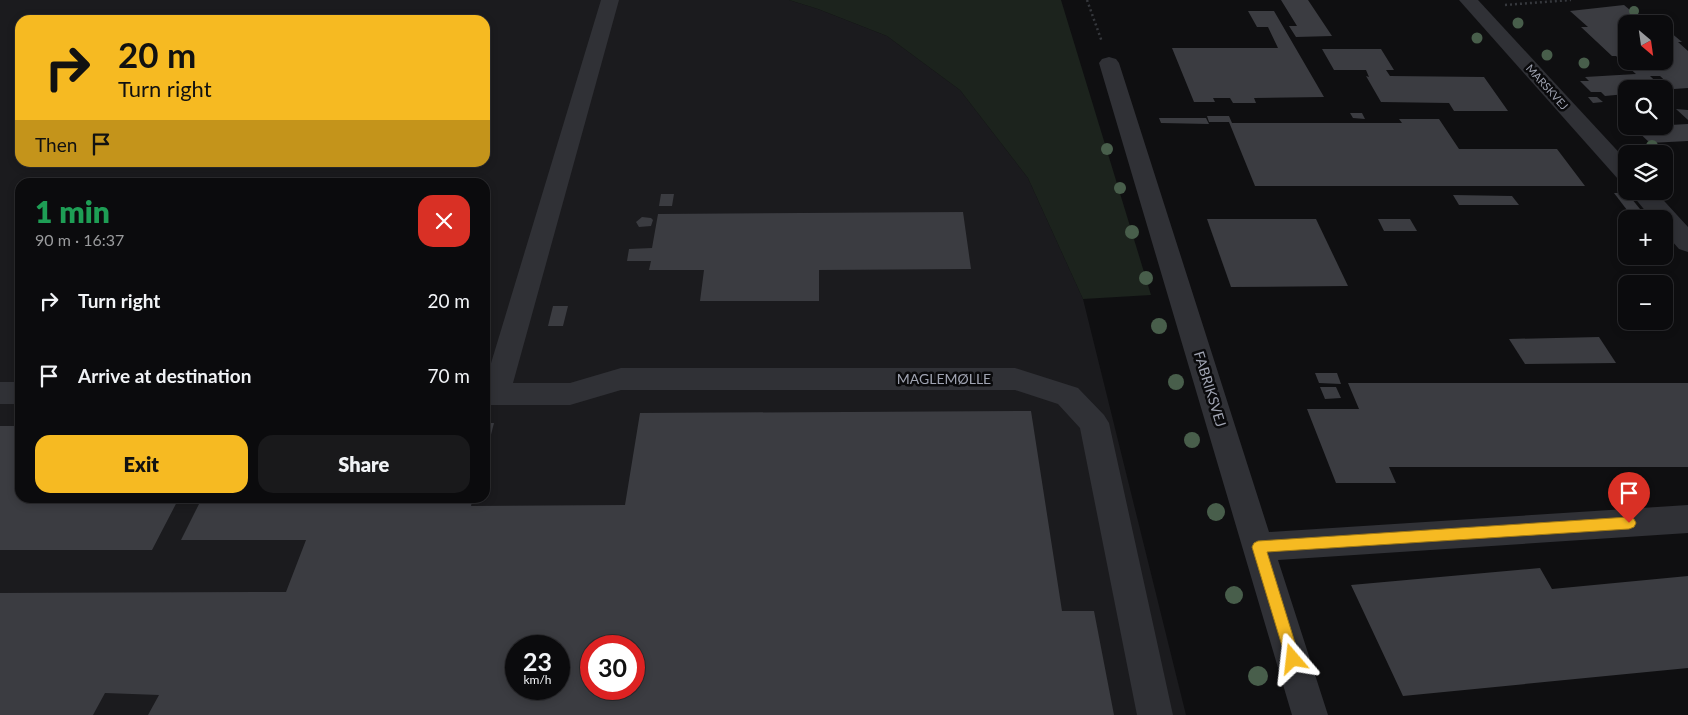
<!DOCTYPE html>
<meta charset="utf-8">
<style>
body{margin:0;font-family:Lato,sans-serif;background:#19191b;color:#f1f3f6;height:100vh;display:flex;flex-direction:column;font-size:19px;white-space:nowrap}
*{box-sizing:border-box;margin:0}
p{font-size:16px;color:#9a9b9d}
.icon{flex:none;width:28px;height:28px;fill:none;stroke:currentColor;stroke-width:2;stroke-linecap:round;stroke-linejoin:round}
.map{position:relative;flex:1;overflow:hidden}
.panel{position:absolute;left:15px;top:178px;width:475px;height:325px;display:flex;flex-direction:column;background:#0b0b0d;border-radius:15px;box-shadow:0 2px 8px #0003,0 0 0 1px #2b2b2e}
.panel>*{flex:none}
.hud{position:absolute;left:15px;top:15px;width:475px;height:152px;border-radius:15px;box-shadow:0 2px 8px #0003,0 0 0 1px #2b2b2e;background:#f6ba22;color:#111;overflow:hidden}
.needle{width:32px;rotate:151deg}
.tools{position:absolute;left:1618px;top:15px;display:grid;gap:10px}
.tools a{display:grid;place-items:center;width:55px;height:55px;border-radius:10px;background:#0b0b0d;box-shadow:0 2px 8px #0003,0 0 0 1px #2b2b2e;font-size:25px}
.speed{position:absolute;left:505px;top:635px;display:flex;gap:10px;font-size:25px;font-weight:700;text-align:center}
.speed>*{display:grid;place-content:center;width:65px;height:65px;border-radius:50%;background:#0b0b0d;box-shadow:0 2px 8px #0003,0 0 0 1px #2b2b2e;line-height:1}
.speed small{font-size:12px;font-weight:400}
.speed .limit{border:8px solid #d22;background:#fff;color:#111}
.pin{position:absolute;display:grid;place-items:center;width:42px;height:42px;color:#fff;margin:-51px -21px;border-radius:50% 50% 50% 0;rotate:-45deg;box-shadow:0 0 5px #0007}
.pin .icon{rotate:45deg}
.me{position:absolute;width:55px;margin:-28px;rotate:343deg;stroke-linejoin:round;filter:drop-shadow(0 0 4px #0008)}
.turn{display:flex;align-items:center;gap:18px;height:105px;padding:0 20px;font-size:22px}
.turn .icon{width:65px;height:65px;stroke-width:2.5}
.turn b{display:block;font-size:35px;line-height:42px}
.then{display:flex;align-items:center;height:48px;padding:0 20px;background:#0003;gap:10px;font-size:19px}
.round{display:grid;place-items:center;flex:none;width:52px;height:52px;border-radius:15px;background:#19191b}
.summary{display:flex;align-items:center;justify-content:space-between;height:85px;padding:0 20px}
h1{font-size:30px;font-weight:800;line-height:38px;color:#1e9e55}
.cta{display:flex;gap:10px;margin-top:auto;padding:10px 20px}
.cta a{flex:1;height:58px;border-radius:15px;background:#f6ba22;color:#111;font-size:20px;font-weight:800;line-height:58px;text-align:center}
.cta a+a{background:#19191b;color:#f1f3f6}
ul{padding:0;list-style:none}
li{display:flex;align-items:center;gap:15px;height:75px;padding:0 20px}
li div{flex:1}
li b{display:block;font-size:19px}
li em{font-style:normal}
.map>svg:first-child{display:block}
.built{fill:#1b1b1e;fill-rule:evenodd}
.green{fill:#1c231d}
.building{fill:#3b3c41;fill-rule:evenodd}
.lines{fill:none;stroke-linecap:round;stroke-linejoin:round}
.path{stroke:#36383d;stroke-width:2.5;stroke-dasharray:2 3;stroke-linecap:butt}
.minor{fill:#303136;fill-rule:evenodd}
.tree{fill:#485e4b}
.route{fill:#f6ba22;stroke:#a07916}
.labels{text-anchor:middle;stroke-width:5;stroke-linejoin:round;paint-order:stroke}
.far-street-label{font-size:11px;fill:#a0a4b2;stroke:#0a0a0c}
.street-label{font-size:14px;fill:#a0a4b2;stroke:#0a0a0c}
</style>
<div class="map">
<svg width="1688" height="715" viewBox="0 0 1688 715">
<rect width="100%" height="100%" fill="#0f0f11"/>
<path class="built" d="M0,0H789L818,9L887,36L960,90L1028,178L1083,299L1186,715H0ZM20,20H485V162H20ZM20,182H485V498H20ZM516,646H559V689H516ZM591,646H634V689H591Z"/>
<path class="green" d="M789,0H1061L1151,295L1083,299L1028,178L960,90L887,36L818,9Z"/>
<g class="building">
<path d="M1281,0H1308L1332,36L1296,37L1289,26H1297Z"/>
<path d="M1624,5L1643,21H1640L1643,24H1626V61H1664V27L1682,42H1678L1688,51V88L1674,89L1660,76H1650L1667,92H1664V89H1626V94L1605,96L1601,92H1591L1580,81H1589L1585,77L1636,74L1616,56H1612L1581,27H1588L1570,11Z"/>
<path d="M1248,11H1274L1324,97L1254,98L1256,103H1233L1230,98H1213L1215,102H1194L1172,48H1278L1268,27H1257Z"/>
<path d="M1322,49H1381L1394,70H1386L1390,76L1484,77L1508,111H1454L1449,103L1381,102L1366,76L1369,77L1366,70H1334Z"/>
<path d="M1588,97H1597L1603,102L1593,103Z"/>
<path d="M1676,109L1688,110V120Z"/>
<path d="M1350,113H1362L1365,119L1353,118Z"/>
<path d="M1207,116H1229L1232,123H1402L1399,119H1439L1459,149H1557L1585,186H1255L1229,122H1209Z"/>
<path d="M1159,118H1206L1209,124L1161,123Z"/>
<path d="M1664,120L1670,125L1688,124V141L1650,143L1632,126H1664Z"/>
<path d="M1614,193H1627L1640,209L1627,210Z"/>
<path d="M661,194H674L672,206H659Z"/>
<path d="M1453,195L1512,196L1519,205H1459Z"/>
<path d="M963,212L971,269L819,270V301H700L704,270H649L651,261H627L629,249L652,248L658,214Z"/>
<path d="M642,217L651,218L653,220L651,226L639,227L636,222Z"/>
<path d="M1207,219H1316L1348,286L1231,287Z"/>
<path d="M1378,219H1410L1417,231H1384Z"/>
<path d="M553,306H568L563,326H548Z"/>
<path d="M1599,337L1616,363L1525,364L1509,339Z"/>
<path d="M1315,373H1337L1341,384L1319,383Z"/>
<path d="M1348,383H1688V467H1389L1396,483H1336L1307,409H1359Z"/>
<path d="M1320,387H1336L1341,398L1325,399Z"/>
<path d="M1031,411L1062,611H1094L1114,715H148L159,695L105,693L93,715H0V593L286,592L306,540H181L202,498H473L471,506L625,505L640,413ZM516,646H559V689H516ZM591,646H634V689H591Z"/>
<path d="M485,423H494L486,454H485Z"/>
<path d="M0,426H20V498H179L152,550H0Z"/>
<path d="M1540,568L1552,589L1688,576V668L1403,696L1351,585Z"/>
</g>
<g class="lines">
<g class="path">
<path d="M1087,0L1102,42"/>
<path d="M1505,5L1571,0"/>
</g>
<g class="minor">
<path d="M601,0H619L513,383H570L621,368H1015L1078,388L1104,415L1109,423L1173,715H1137L1080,428L1058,404L1015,390H621L570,405H485V383Z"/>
<path d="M1459,0H1478L1626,160V181L1618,179Z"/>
<path d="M1109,57L1116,59L1119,63L1269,532L1688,505V533L1278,560L1328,715H1292L1099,63L1102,59Z"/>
<path d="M1629,191H1655L1688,227V252L1679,249L1664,232V219H1652Z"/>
<rect x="0" y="382" width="20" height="22"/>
</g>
</g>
<g class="tree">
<circle cx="1634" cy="11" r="5"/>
<circle cx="1518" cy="23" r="5.5"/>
<circle cx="1477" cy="38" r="5.5"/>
<circle cx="1547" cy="55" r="5.5"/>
<circle cx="1584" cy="63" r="5.5"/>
<circle cx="1652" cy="146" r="6"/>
<circle cx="1107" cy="149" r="6"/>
<circle cx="1120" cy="188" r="6"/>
<circle cx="1132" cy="232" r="7"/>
<circle cx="1146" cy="278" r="7"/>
<circle cx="1159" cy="326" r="8"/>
<circle cx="1176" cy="382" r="8"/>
<circle cx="1192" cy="440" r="8"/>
<circle cx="1216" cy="512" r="9"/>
<circle cx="1234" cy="595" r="9"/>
<circle cx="1258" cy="676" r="10"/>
</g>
<path class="route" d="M1629,517L1634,519L1636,523L1634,527L1629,529L1267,552L1300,659L1298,664L1293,666L1288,664L1286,659L1252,547L1254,543L1258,541Z"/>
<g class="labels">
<g class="far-street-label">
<text transform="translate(1547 87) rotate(48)" y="4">MARSKVEJ</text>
</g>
<g class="street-label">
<text x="944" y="384">MAGLEMØLLE</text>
<text transform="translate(1210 389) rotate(73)" y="5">FABRIKSVEJ</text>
</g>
</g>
</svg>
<div class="tools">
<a><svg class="needle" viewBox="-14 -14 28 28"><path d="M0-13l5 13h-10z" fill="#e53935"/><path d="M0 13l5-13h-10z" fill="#9a9b9d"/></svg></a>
<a><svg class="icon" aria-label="search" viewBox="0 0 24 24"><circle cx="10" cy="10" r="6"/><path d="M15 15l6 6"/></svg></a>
<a><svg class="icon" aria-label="layers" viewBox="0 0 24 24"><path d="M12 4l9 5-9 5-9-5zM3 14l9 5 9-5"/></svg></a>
<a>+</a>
<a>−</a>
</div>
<div class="speed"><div>23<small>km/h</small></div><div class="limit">30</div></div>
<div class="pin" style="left:1629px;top:523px;background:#d93025"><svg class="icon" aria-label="arrive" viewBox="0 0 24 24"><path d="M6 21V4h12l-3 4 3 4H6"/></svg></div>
<svg class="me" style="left:1293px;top:659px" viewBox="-20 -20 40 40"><path d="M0-17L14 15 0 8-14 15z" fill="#f6ba22" stroke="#fff" stroke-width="4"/></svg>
<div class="hud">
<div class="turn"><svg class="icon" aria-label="right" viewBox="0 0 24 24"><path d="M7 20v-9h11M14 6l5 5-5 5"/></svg><div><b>20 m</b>Turn right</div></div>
<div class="then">Then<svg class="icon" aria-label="arrive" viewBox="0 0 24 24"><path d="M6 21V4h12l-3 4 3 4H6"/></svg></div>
</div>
<section class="panel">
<div class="summary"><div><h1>1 min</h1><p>90 m · 16:37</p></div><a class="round" style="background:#d93025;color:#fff"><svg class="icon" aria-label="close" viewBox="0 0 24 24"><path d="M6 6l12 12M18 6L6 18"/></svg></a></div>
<ul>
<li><svg class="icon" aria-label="right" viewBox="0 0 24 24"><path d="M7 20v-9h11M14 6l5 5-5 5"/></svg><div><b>Turn right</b></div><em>20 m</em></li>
<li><svg class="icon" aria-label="arrive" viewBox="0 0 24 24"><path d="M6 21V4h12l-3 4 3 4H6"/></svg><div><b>Arrive at destination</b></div><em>70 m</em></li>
</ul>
<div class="cta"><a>Exit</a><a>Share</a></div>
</section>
</div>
